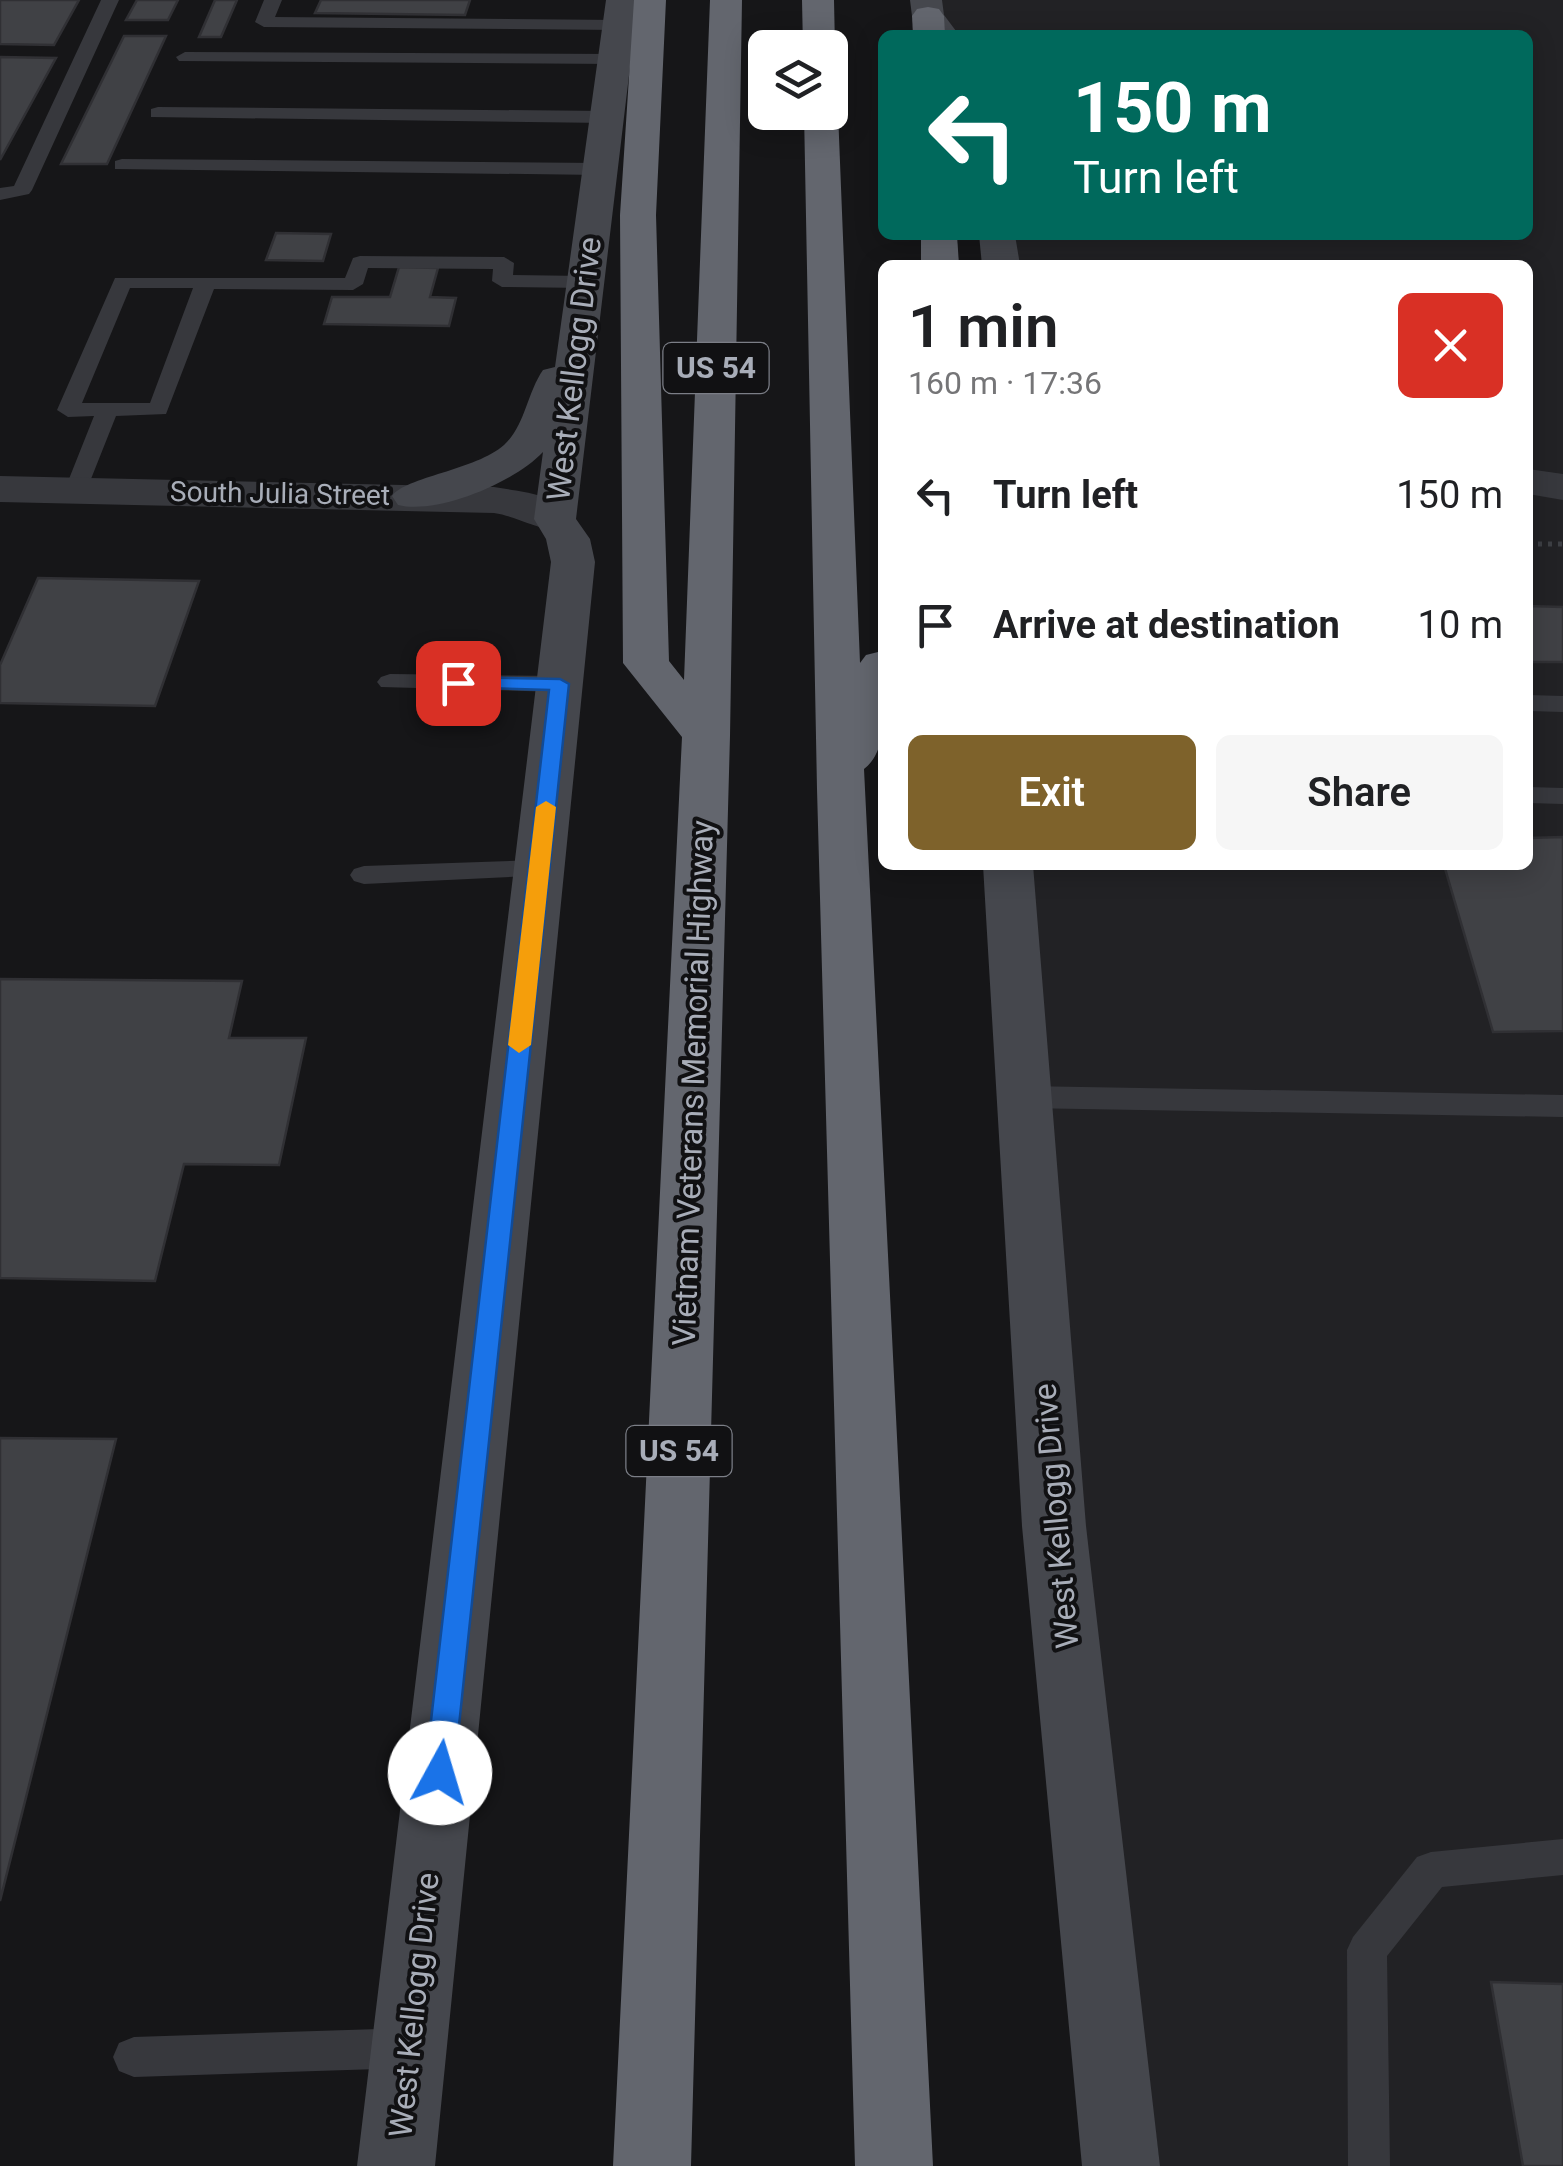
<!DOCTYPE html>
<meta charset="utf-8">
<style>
body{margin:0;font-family:Roboto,sans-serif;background:#f6f6f6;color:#202124;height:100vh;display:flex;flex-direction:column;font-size:38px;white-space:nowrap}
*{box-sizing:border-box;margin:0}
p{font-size:32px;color:#757577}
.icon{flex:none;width:55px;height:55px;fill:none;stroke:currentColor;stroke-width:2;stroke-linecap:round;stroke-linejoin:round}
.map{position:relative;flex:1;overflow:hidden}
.drawer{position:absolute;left:878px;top:260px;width:655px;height:610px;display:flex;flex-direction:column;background:#fff;border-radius:15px;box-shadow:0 5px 25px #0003}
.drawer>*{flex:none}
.banner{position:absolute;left:878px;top:30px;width:655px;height:210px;border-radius:15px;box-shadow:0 5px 25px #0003;background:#00695c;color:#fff;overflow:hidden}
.controls{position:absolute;left:748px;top:30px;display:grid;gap:20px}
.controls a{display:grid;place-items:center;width:100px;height:100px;border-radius:15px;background:#fff;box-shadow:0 5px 25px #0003;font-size:50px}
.pin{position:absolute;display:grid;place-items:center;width:85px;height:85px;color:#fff;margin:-42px;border-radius:20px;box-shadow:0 5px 15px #0006}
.me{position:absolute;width:110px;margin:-55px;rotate:6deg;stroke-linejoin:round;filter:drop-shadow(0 0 8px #0008)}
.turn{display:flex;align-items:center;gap:35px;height:210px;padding:0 30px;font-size:45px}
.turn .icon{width:130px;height:130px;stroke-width:2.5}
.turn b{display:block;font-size:70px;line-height:85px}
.round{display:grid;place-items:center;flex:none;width:105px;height:105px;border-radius:15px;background:#f6f6f6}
.overview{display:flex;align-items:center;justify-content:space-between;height:170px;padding:0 30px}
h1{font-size:60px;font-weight:600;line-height:75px}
.action{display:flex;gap:20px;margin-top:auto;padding:20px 30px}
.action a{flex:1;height:115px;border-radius:15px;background:#7e622b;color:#fff;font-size:40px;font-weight:600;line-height:115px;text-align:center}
.action a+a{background:#f6f6f6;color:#202124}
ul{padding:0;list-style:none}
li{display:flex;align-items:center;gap:30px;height:130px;padding:0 30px}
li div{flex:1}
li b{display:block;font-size:38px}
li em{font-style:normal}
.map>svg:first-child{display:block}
.built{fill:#222225}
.building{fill:#404145;stroke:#303034;stroke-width:2.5}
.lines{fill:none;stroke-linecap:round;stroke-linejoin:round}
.path{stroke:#3d3f44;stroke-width:5;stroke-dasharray:4 6;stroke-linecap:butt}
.lane{fill:#37383d;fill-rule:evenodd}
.street{fill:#37383d;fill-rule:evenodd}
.secondary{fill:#45474d;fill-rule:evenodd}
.highway{fill:#63666e;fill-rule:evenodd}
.route{fill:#1a73e8;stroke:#114b97;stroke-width:2.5}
.slow{fill:#f59e0b}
.labels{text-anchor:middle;stroke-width:8;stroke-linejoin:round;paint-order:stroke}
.far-street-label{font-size:28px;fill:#a8adb8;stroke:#111113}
.shield{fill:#111113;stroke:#7b7e86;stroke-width:2.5}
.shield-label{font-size:30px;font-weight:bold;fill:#a8adb8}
.street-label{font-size:32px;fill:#a8adb8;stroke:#111113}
</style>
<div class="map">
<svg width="1563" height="2166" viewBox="0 0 1563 2166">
<rect width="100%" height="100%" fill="#161618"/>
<path class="built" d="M926,0H1563V2166H1160L1024,1097L1009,865H1528V265H1000L995,235H1528V35H943Z"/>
<g class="building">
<path d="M0,0H79L54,45L0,44Z"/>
<path d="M137,0H178L168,20H126Z"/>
<path d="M215,0H237L221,37H199Z"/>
<path d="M321,0H470L465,15L315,13Z"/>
<path d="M124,36H166L107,164H61Z"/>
<path d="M0,57L56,58L0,160Z"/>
<path d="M276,233L331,234L323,261L266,260Z"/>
<path d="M399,267L438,268L430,297L456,298L449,326L324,324L332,297H390Z"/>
<path d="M38,578L199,581L155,706L0,703V665Z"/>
<path d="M1528,606L1563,607V662H1528Z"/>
<path d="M1563,837V1031L1493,1032L1444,865H1528V838Z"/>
<path d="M0,979L242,981L229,1038H306L279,1165L184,1164L155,1281L0,1278Z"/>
<path d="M0,1438L116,1439L0,1901Z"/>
<path d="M1491,1982L1563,1984V2166H1523Z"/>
</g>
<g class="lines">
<path class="path" d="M1528,544H1563"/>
<g class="lane">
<path d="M101,0H119L32,190L29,194L0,200V188L14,186Z"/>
<path d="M264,0H282L275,17L619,20L628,25L619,30L264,27L255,22Z"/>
<path d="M185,52L615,54L624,59L615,64L179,61L176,57Z"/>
<path d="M158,107L607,111L616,117L607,123L151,117V109Z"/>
<path d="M122,159L600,163L610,169L600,175L115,169V161Z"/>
<path d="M360,256L504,257L514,263L513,275L585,276L595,282L585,288L502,287L492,281L493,269L368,268L363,284L353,290L214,289L166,414L116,416L87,489L76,496L68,494L65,489L94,416L68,417L57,410L115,278H345L353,258ZM130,288H193L150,403H82Z"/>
<path d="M390,674L559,676L572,684L559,692L381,687L377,682L381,677Z"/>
<path d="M1528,695L1563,696V712L1528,711Z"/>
<path d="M1528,787L1563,788V804L1528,803Z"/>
<path d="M539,860L549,863L553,869L549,875L364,884L354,881L350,875L354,869L364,866Z"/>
<path d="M1024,1086L1563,1095V1117L1024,1108L1013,1104L1009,1097L1013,1090Z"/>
<path d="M1563,1839V1875L1442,1887L1387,1956L1390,2166H1348L1347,1950L1353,1937L1417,1857L1431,1852Z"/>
<path d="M410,2028L425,2034L431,2048L425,2062L410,2068L134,2077L119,2071L113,2057L119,2043L134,2037Z"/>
</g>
<g class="street">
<path d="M1528,469L1563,474V500L1528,494Z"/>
<path d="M0,476L494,487C522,492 559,494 576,519L570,528C543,535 521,517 494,513L0,502Z"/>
</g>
<g class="secondary">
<path d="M606,0H638L576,519L590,539L595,562L435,2166H357L551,562L546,539L534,519L543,452C515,482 438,515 398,505L392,496C405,477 476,470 504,445C525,426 527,393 543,370L555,367Z"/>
<path d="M910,0H942L944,15L959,35H926L912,16Z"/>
<path d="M979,235H1015L1020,265H982Z"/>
<path d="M983,865H1033L1086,1526L1160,2166H1082L1022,1526Z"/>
</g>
<g class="highway">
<path d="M634,0H666L656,215L669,661L684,680L710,0H742L730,736L691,2166H613L682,737L623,663L620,215Z"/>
<path d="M802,0H834L835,48L830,55V48H803Z"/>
<path d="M928,7L939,9L944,16L945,35H913L912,16L917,9Z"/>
<path d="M830,104L838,112L860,663L866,655L882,651C882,685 894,746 864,769L933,2166H855L817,789L804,112H830Z"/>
<path d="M921,235H957L959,265H921Z"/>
</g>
</g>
<path class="route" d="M458,677L560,679L569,684L454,1773L450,1782L440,1786L429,1782L425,1773L549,690L451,687L448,683Z"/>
<path class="slow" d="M546,801L556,807L531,1045L519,1053L508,1045L536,807Z"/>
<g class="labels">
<g class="far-street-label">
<text transform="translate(280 493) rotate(1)" y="10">South Julia Street</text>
</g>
<g class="shield">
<rect x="663.5" y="343" width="105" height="50" rx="8"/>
<rect x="626.5" y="1426" width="105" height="50" rx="8"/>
</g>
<g class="shield-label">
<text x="716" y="378">US 54</text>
<text x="679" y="1461">US 54</text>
</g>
<g class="street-label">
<text transform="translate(574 369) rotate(-83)" y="11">West Kellogg Drive</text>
<text transform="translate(693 1083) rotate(-88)" y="11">Vietnam Veterans Memorial Highway</text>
<text transform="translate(1056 1516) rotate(-95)" y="11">West Kellogg Drive</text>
<text transform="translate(414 2005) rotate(-84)" y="11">West Kellogg Drive</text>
</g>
</g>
</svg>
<div class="controls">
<a><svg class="icon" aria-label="layers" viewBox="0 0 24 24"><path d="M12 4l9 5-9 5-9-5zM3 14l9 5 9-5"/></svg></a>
</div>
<div class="pin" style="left:458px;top:683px;background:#d93025"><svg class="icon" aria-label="arrive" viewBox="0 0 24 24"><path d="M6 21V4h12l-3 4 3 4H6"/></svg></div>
<svg class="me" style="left:440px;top:1773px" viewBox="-20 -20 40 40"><circle r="19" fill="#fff"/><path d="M0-13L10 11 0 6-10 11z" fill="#1a73e8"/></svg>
<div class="banner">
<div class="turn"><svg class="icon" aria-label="left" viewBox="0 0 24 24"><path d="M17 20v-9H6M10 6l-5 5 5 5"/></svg><div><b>150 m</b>Turn left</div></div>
</div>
<section class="drawer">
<div class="overview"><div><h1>1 min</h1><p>160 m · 17:36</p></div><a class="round" style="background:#d93025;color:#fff"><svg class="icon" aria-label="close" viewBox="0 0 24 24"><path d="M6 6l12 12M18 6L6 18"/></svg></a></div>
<ul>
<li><svg class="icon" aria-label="left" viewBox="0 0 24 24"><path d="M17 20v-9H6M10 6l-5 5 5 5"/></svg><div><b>Turn left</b></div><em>150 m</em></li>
<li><svg class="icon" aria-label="arrive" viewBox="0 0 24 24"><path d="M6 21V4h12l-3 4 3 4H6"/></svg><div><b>Arrive at destination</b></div><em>10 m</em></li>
</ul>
<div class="action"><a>Exit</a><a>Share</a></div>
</section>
</div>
